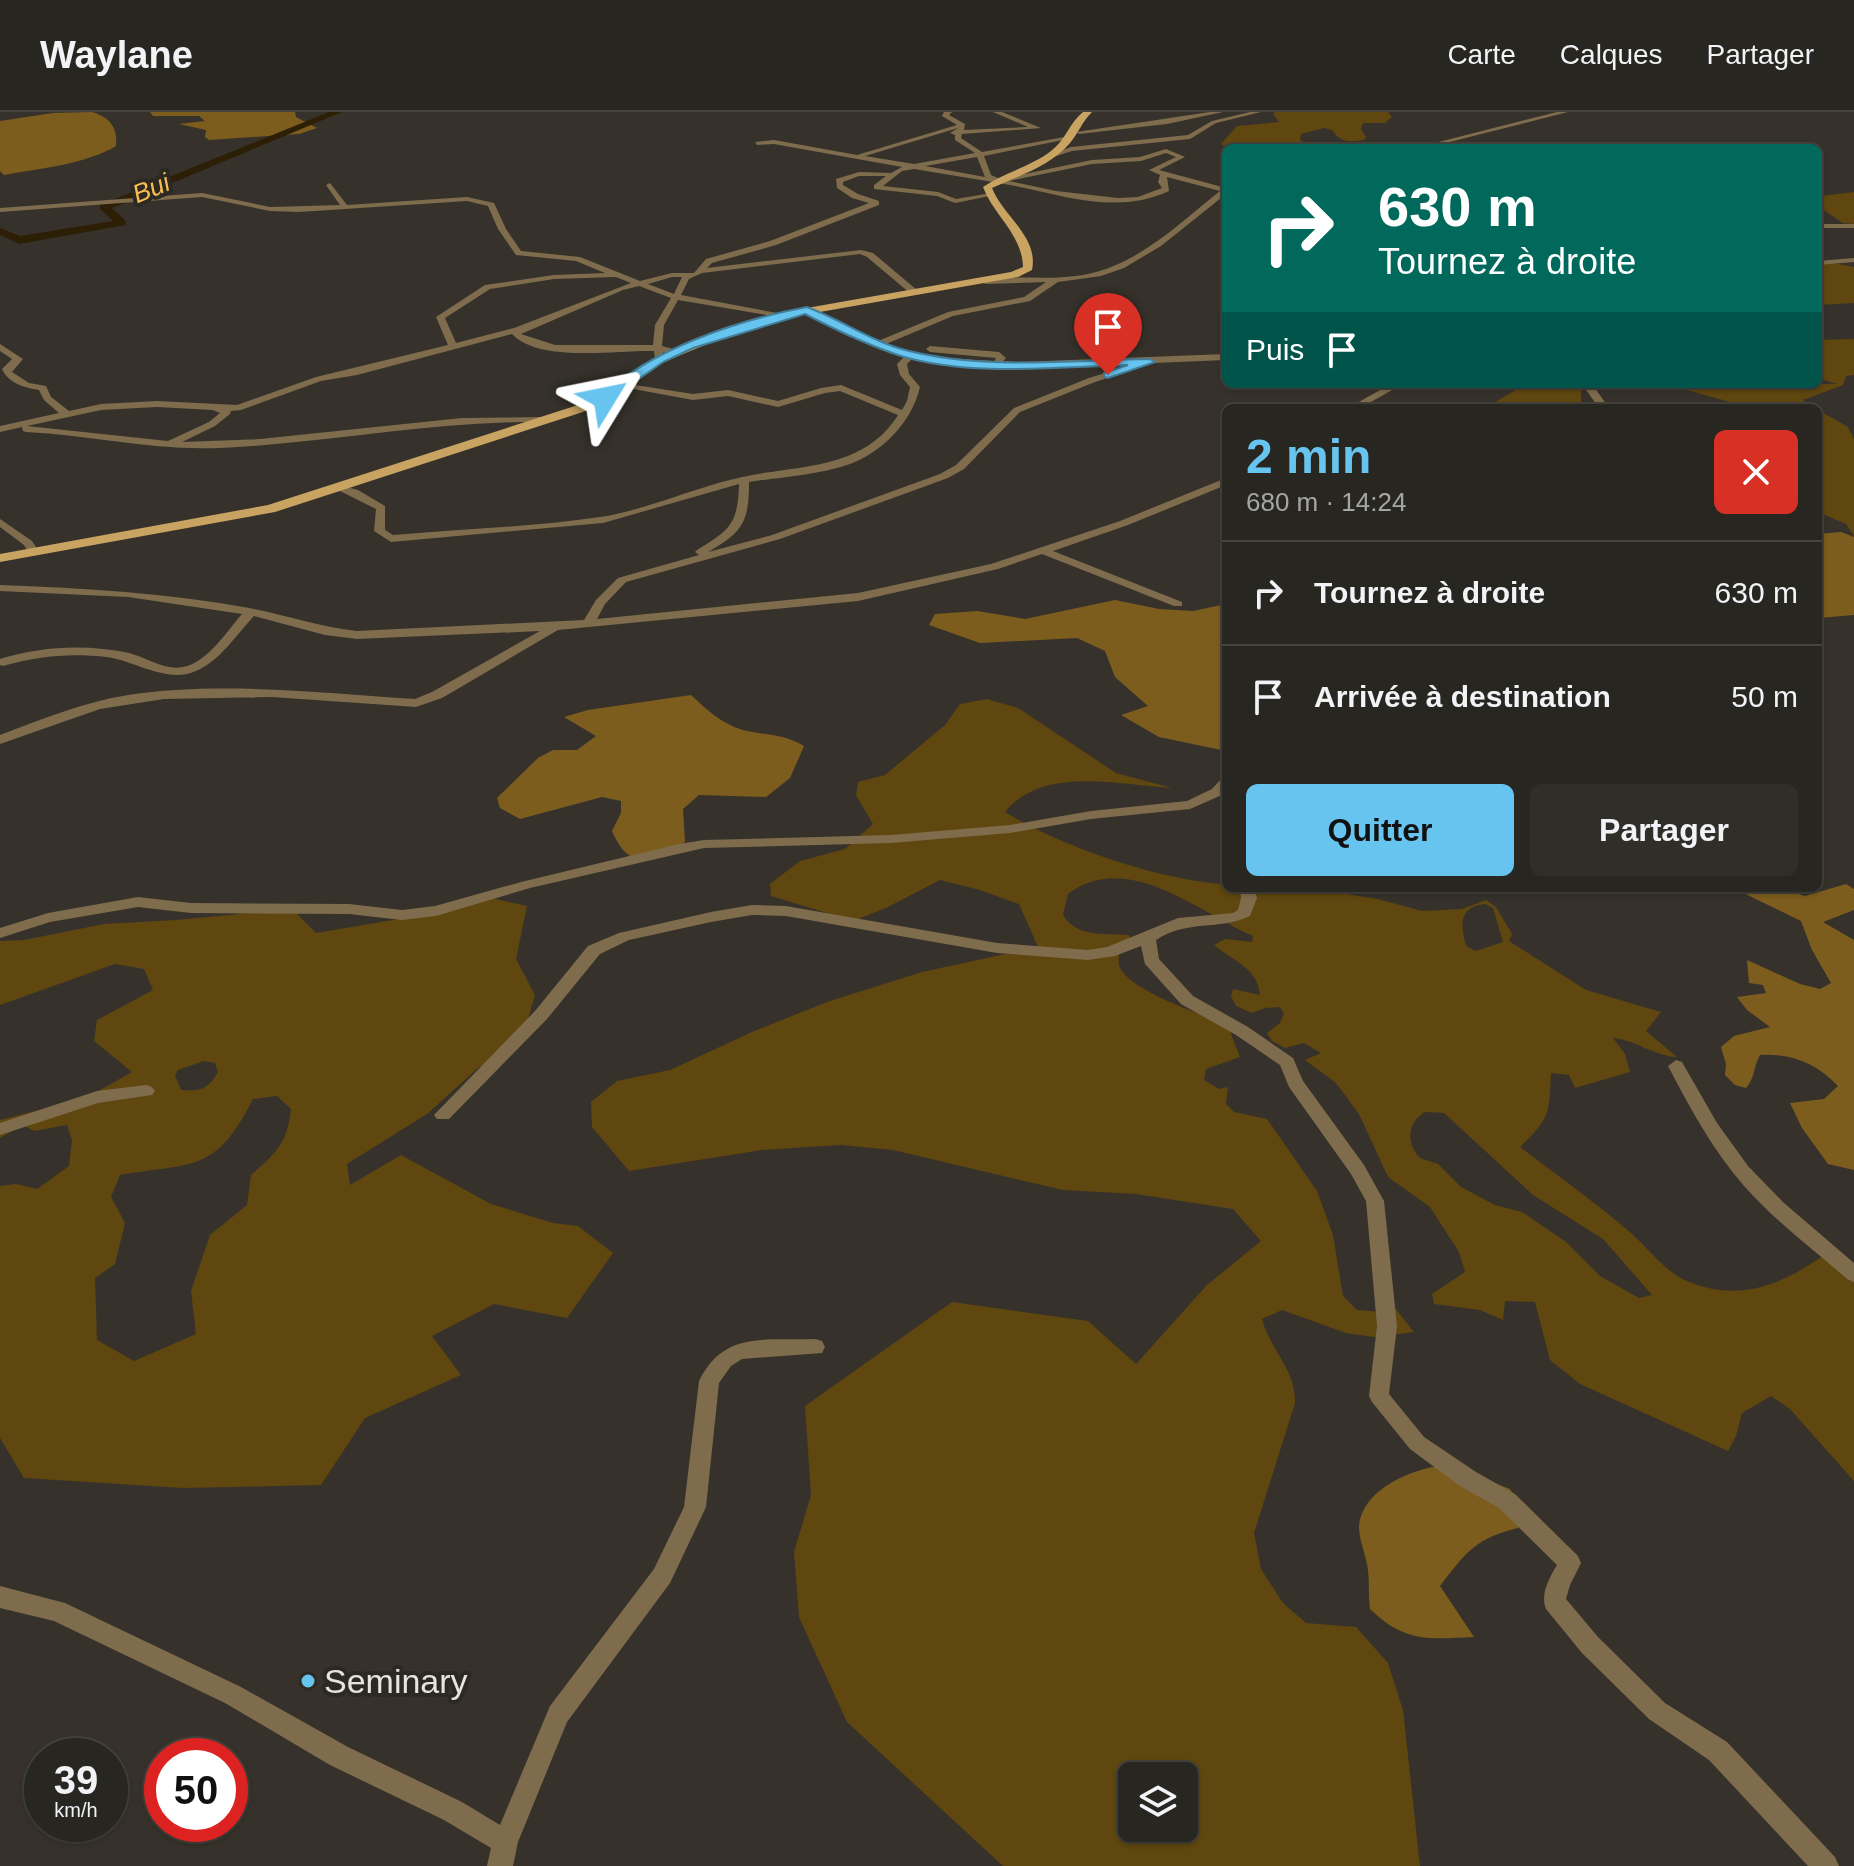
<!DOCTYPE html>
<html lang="fr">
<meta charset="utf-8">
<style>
body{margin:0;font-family:Helvetica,sans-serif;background:#302e29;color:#f1f3f6;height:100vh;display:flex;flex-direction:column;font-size:30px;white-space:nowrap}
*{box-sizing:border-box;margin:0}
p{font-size:26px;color:#a5a5a5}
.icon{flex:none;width:44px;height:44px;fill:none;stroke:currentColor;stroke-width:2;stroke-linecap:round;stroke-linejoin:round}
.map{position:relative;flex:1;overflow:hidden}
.panel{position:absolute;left:1222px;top:292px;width:600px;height:488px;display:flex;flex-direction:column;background:#282620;border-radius:12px;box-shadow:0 2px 6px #0004,0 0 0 2px #44433e}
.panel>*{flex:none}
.top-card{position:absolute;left:1222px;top:32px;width:600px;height:244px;border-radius:12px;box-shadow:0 2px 6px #0004,0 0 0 2px #44433e;background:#00695c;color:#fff;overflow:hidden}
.controls{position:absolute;left:1118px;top:1650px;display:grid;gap:16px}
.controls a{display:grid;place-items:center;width:80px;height:80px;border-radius:12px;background:#282620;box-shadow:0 2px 6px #0004,0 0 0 2px #44433e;font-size:40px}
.speed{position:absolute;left:24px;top:1626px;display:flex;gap:16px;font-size:40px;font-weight:700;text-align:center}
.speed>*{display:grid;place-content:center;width:104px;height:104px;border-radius:50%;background:#282620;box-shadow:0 2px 6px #0004,0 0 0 2px #44433e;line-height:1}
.speed small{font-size:20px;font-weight:400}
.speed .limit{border:12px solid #d22;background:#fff;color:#111}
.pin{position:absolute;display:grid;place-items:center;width:68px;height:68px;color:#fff;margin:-82px -34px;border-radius:50% 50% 50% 0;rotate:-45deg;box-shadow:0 0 8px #0007}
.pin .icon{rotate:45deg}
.me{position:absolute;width:88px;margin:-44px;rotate:55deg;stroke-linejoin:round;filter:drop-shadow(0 0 6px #0008)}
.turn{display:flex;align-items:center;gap:28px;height:168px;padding:0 24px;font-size:36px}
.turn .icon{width:104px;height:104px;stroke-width:2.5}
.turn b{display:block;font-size:56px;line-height:68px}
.then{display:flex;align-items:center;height:76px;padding:0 24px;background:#0003;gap:16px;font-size:30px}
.round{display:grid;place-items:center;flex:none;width:84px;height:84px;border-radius:12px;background:#302e29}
.head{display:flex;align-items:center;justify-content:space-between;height:136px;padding:0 24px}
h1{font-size:48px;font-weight:600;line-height:60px;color:#67c4ef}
.action{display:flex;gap:16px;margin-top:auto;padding:16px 24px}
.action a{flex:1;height:92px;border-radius:12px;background:#67c4ef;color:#111;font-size:32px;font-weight:600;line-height:92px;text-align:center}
.action a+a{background:#302e29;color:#f1f3f6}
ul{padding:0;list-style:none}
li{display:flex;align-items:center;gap:24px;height:104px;padding:0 24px;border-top:2px solid #44433e}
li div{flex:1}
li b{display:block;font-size:30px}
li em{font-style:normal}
header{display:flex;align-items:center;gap:48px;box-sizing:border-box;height:112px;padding:0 40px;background:#282620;border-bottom:2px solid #44433e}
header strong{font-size:38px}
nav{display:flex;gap:44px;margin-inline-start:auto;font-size:28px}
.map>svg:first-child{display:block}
.green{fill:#60460f;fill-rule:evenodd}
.forest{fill:#7d5d1e}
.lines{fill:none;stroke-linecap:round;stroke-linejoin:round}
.river{fill:#2d1f06;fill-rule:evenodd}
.minor{fill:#7e6c4d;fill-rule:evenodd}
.major{fill:#c8a362;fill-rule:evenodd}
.route{fill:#67c4ef;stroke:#437f9b;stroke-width:2}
.poi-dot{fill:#67c4ef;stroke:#2c2822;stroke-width:3}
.labels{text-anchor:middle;stroke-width:8;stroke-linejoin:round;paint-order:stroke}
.far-water-label{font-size:26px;font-style:italic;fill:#f7bd4f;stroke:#2c2822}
.near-poi-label{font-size:34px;fill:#e6e4df;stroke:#2c2822;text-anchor:start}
</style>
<header>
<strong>Waylane</strong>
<nav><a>Carte</a><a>Calques</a><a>Partager</a></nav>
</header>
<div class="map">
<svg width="1854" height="1754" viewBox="0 0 1854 1754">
<rect width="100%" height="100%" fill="#36322b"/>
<g class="green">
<path d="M1275,0H1388L1392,5L1385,11H1363L1361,17L1366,25L1364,28C1349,30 1341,31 1332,18L1324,16L1301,22L1300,28L1311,34L1334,36H1226L1221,32L1237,14L1279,10L1273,2Z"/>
<path d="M1854,80V112L1843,111L1822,97V84Z"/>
<path d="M1827,150L1854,155V191L1818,193V151Z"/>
<path d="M1854,227V263L1846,264L1843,273L1803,288L1815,296H1751L1666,272H1690V275C1704,278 1713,279 1726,272H1837L1818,266V228Z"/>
<path d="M1526,272H1581V296H1485Z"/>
<path d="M1818,298L1848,315L1854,327V424L1846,412L1818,400Z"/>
<path d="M987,587L1018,596L1116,661L1172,676C1118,673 1043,653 1005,700C1060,734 1161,769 1226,772V776H1309L1378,787L1422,799L1462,797L1486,788L1496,795L1512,822L1509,829L1586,878L1661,900L1646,919L1677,945C1654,944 1636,928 1613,926L1625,942L1630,960L1575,976L1569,963L1551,961C1549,1003 1550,1006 1520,1035C1557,1063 1596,1091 1631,1121C1648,1136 1665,1160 1687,1169C1744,1193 1789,1169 1834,1136L1854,1158V1369L1790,1297L1771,1284L1742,1301L1736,1324L1728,1339L1580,1272L1550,1248L1535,1190L1505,1189L1503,1208L1480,1198L1434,1192L1432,1182L1465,1160L1459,1140L1430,1095L1388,1065L1359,1002L1336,971L1305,948L1321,941L1304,931L1285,936L1272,929L1267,921L1280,911L1284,901L1280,895L1265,896L1252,901L1236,894L1231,884L1233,877L1260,883C1258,856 1233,849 1214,833L1225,827L1252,830L1253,824C1198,800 1127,737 1068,782L1063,803C1077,826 1105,821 1129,823L1133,836L1119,840C1119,845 1118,849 1119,853C1126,879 1208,904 1232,915L1231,922L1240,945L1206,957L1204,968L1219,977L1228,975L1226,992L1234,1000L1267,1007L1317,1079L1333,1123L1343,1184L1357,1198L1383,1200L1395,1196L1414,1220L1374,1225L1346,1221L1282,1198L1262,1207C1270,1238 1296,1257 1295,1291L1254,1421L1261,1457L1283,1491L1306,1511L1356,1515L1388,1551L1403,1598L1420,1754H1003L847,1610L799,1505L794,1440L811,1383L805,1294L952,1190L1088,1209L1136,1252L1207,1173L1261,1129L1233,1097L1136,1082L1063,1078L893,1038L841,1033L762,1038L629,1059L592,1015L591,990L617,969L670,958L752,920L827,890L922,860L1038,835L1019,792L980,778L940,768L886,796L853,809L771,784L770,772L800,749L845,737L873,712L856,683L858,670L885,663L945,613L960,592ZM1485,792L1493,796L1503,830L1476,839L1466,834C1460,812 1459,795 1485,792ZM1425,1000L1444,1001L1533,1083L1603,1127L1652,1183L1639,1186L1600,1164L1566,1130L1522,1100L1495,1093L1461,1075L1438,1052L1420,1046C1406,1032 1407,1010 1425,1000ZM1132,1664H1184V1716H1132Z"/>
<path d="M491,786L527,794L516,847L535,883L522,928L477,957L427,1002L347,1052L350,1073L401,1043L491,1092L553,1111L578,1114L613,1141L567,1206L494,1192L432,1224L461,1263L365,1306L321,1373L183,1376L24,1366L0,1326V1074L16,1072L37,1077L69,1054L72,1028L67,1013L34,1019L23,1013L0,1026V1008L86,986L132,960L94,929L97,908L153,878L144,857L115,852L0,893V829L24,828L104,812L176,808L292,797L316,821L440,800ZM204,949L215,951L218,960C208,978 200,979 181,978L175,963L178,958ZM277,984L291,997C287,1032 277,1040 251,1063L247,1093L210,1123L191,1179L196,1222L134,1249L97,1228L95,1166L115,1152L125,1111L111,1085L120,1063C194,1050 215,1062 253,987Z"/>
</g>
<g class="forest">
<path d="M92,0C110,5 118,16 116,34C83,53 41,56 4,63L0,59V9L53,1Z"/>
<path d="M150,0H295L296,5L317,16L299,22L209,28L205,25L206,18L179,12L205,9L199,4H153Z"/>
<path d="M1841,420L1854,425V503L1818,506V422Z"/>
<path d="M1115,488L1159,497L1193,499L1226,492V639L1159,625L1121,603L1148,594L1115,565L1105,539L1077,526L980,531L929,513L935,502L977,499L1025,507Z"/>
<path d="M691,583C707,598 722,612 743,618C767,624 782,621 804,634L790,666L766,685L699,683L683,697L685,730C653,749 630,761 612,719L621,701V689L602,685L520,707L500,696L497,686L538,646L553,638H577L596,624L564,605L588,598Z"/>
<path d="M1846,772L1854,777V798L1823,810L1854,828V1058L1828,1052L1802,1016L1790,991L1824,987L1838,974C1816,951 1791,941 1760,943C1753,955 1756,964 1746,976L1735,973L1725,963L1726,952L1721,935L1734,924L1770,915L1747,898L1737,885L1766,881L1763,873L1749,871L1747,848L1800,872L1820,877L1831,871L1812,838L1801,809L1733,776H1780L1805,784Z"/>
<path d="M1446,1353L1510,1377L1523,1398L1518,1416C1476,1426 1466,1440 1440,1474L1474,1525C1429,1527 1405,1531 1370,1497C1368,1482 1370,1467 1367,1452C1365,1441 1359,1427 1359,1415C1362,1376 1414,1356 1446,1353Z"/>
</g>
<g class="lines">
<path class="river" d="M329,0H342L112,96L126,109V113L19,132L0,123V116L20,124L113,109L100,97V93Z"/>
<g class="minor">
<path d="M944,0H952L949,3L965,12L964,18L1028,15L993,0H1002L1041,16L962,22L961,26L982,40L1070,24L1073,26L984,44L991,63L1000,67L1092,48L1140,45L1166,37L1185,45L1159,58L1226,76V82L1161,134L1124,156L1101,164L1058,170L1030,189L953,204L886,232C919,245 958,247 994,249L996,246L930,240L926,237L930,234L999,240L1006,246L1003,249L1019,250L1226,242V248L1154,251L1095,270L1020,300L964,357L948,366L780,427L626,470L605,492L597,507L858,481L991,452L1120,409L1226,366V373L1128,413L1053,439L1182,490V494H1174L1042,442L998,457L858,489L558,518L442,586L416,595L272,585L164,587L100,597L0,632V623C42,607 84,590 128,583C223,569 320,581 415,587L432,580L540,519L357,527L325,523L254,504C236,523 220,549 196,559C168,572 135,549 107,545C70,541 38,544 3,554L0,553V547C42,534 86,532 129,541C146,545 165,559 183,555C207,551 227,519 242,502L128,485L0,479V473C84,476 167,481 249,496C286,503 320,515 357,519L584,508L596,488L618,466L699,443L695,440L697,438C730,418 738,412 739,372L603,411L391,430L374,419L376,397L334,376L339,373L358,378L385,394V418L393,423C462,417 532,415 600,405C643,399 691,377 734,367C792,352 862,361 898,303L840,279L825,281L778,295L728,284L693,288L617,274L622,271L693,282L728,278L778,289L821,276L841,273L902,298L907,289L910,275L900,263L897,252L906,243L848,224L804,200V196H810L854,220L878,229L948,200L1024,185L1046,170L985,172L982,168C1013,163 1045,168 1076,164C1134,157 1176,114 1220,79L1167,65L1169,79C1114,105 1055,80 999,71C971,66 942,62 914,57L902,59L883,74L938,80L956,87L991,81L995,83L955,91L937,84L874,77V73L886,64H859L843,70V73L858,82L879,89V93L776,133L712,151L707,156L861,138L873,141L917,178V182H911L867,145L860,142L702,161L689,167L681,183L788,203L784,206L678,188L664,213L662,234L681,239L677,242L663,240L665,248L660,251L655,248L654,239C616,238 539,251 512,222L357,263L321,269L241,298L231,299L230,302L215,314L182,330L260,327L462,306L545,305V309L542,310C434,309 328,331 220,336C155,339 91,323 26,320L23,319L22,315L0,320V314L59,301L44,288L39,278C25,276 8,271 2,257L12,247L0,239V232L23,247L12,260L29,271L46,274L51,285L69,299L101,292L157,289L237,293L316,265L448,233L436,205L485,173L554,163L605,161L576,149L516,143L498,117L488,94L467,89L299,100L270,99L202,85L0,100V96L202,81L270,95L340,93L326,73L330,71L347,93L467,85L494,91L506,117L521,139L580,145L640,169L672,161H694L706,147L770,129L869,91L852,86L837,76L836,67L859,60L891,61L902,55L774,32L757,33L755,30L774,28L857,43L957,13L942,4ZM958,16L950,21L955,23V28L975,41L914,52L865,44ZM1166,41L1176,45L1149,58L1160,63L1158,70L1162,76L1138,85L1118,86L1056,79L1009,69L1092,52L1141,49ZM977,45L985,65L925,54ZM616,165L631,171L514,216L456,231L445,206L490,177L554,167ZM672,165H682L674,182L648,172ZM639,174L671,186L655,213L653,233H555L521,222L623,178ZM914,245C992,257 1059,254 1137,251L1089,266L1014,296L956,353L940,362L772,423L708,440C743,420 749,410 749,370C781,365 817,363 847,353C881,342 912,310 920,275L909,262L907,252ZM157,295L213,298L220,301L209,310L168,329L27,314L101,298Z"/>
<path d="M1210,0H1223L1167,12L1079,22L1076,20Z"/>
<path d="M1250,0H1261L1216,11L1190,27L1072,39L1047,47L1044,45L1071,35L1188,23L1212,9Z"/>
<path d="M1557,0H1568L1426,36H1415Z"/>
<rect x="1818" y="112" width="36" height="4"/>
<path d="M1854,146V150L1818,153V149Z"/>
<path d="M1391,272H1403L1360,296H1348Z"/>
<path d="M1582,272H1592L1609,296H1599Z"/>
<path d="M0,407L32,429L38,438L36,440H28L24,433L0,415Z"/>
<path d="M1226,666V678L1222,683L1190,697L1091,707L1010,721L891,731L704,736L530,776L436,804L402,808L349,802L191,801L138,795L50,810L0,826V816L48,801L138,785L191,791L349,792L402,798L435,794L521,770L679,732L704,728L891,723L1010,713L1091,699L1187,689L1212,677L1221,667Z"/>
<path d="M1240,776H1254L1257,786L1250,804C1218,819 1188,807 1156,828L1159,847L1193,884L1248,915L1293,946L1303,969L1364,1053L1384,1089L1397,1214L1389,1282L1424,1325L1476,1360L1515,1382L1578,1444L1581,1451L1570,1473L1566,1487L1598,1525L1665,1591L1727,1630L1835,1745L1839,1754H1808L1709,1648L1649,1607L1582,1541L1546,1497C1540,1483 1549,1466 1557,1453L1499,1396L1460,1374L1410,1337L1372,1290L1369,1284L1377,1214L1366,1089L1351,1062L1289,975L1280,953L1236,923L1181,892L1145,852L1141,834L1115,844L1088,848L997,841L786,804L752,803L711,810L629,828L600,842L547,907L449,1007H437L434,1003L535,899L588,834L619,821L711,800L752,793L786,794L997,831L1088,838L1107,835L1178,806L1233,801L1238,798L1241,786Z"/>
<path d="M1676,948L1682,950L1717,1011L1748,1054L1784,1091L1854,1151V1170L1847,1167C1813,1137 1775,1109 1745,1075C1713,1039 1690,996 1668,954Z"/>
<path d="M146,973L152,975L155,979L152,983L98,991L0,1023V1011L97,979Z"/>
<path d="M815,1227L822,1229L825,1235L822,1241L742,1247L731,1254L719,1271L706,1395L670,1471L567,1610L518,1730L513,1754H487L491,1736L444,1708L330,1653L225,1591L54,1509L0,1496V1474L65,1491L241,1575L348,1635L462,1690L500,1713L550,1594L654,1457L684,1395L699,1269C724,1218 766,1229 815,1227Z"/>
</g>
<path class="major" d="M1083,0H1092C1082,10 1079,20 1070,31C1051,54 1018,64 992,76C1003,104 1039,125 1032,158L1018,165L786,206L731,222L664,250L609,289L589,298L275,400L0,450V442L268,393L581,292L601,283L656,246L723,218L784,200L1011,160L1023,155C1022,122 994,104 983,75C1003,61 1030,55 1051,39C1066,28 1069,11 1083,0Z"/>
</g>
<path class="route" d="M807,195C842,208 872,230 909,239C987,258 1071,248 1150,247L1155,250L1108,266L1104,265V261L1128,253C1056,255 970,265 901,244C867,233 836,218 805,202L693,236L663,250L608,288L599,286C650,237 738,208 807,195Z"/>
<circle class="poi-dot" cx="308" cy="1569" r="8"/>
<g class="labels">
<g class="far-water-label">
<text transform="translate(151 76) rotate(-22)" y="9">Bui</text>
</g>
<g class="near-poi-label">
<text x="324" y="1581">Seminary</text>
</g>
</g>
</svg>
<div class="controls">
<a><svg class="icon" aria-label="layers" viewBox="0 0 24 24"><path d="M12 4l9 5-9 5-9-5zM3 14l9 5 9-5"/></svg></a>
</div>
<div class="speed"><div>39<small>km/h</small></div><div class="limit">50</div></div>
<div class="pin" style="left:1108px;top:263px;background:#d93025"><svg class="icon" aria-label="arrive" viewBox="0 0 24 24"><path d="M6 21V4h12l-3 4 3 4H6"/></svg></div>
<svg class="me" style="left:605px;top:286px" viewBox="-20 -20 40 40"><path d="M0-17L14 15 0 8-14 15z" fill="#67c4ef" stroke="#fff" stroke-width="4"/></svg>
<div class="top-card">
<div class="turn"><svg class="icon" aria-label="right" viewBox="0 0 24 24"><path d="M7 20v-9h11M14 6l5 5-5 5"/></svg><div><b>630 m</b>Tournez à droite</div></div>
<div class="then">Puis<svg class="icon" aria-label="arrive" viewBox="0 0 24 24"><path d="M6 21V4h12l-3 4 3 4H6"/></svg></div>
</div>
<section class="panel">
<div class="head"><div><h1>2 min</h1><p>680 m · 14:24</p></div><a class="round" style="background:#d93025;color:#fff"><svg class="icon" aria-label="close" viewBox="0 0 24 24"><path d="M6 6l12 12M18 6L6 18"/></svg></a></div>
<ul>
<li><svg class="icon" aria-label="right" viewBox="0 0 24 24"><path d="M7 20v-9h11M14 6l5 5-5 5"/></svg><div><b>Tournez à droite</b></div><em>630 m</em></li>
<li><svg class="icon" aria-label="arrive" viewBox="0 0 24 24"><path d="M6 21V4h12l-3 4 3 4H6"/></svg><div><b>Arrivée à destination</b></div><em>50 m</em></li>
</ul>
<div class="action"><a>Quitter</a><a>Partager</a></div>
</section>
</div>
